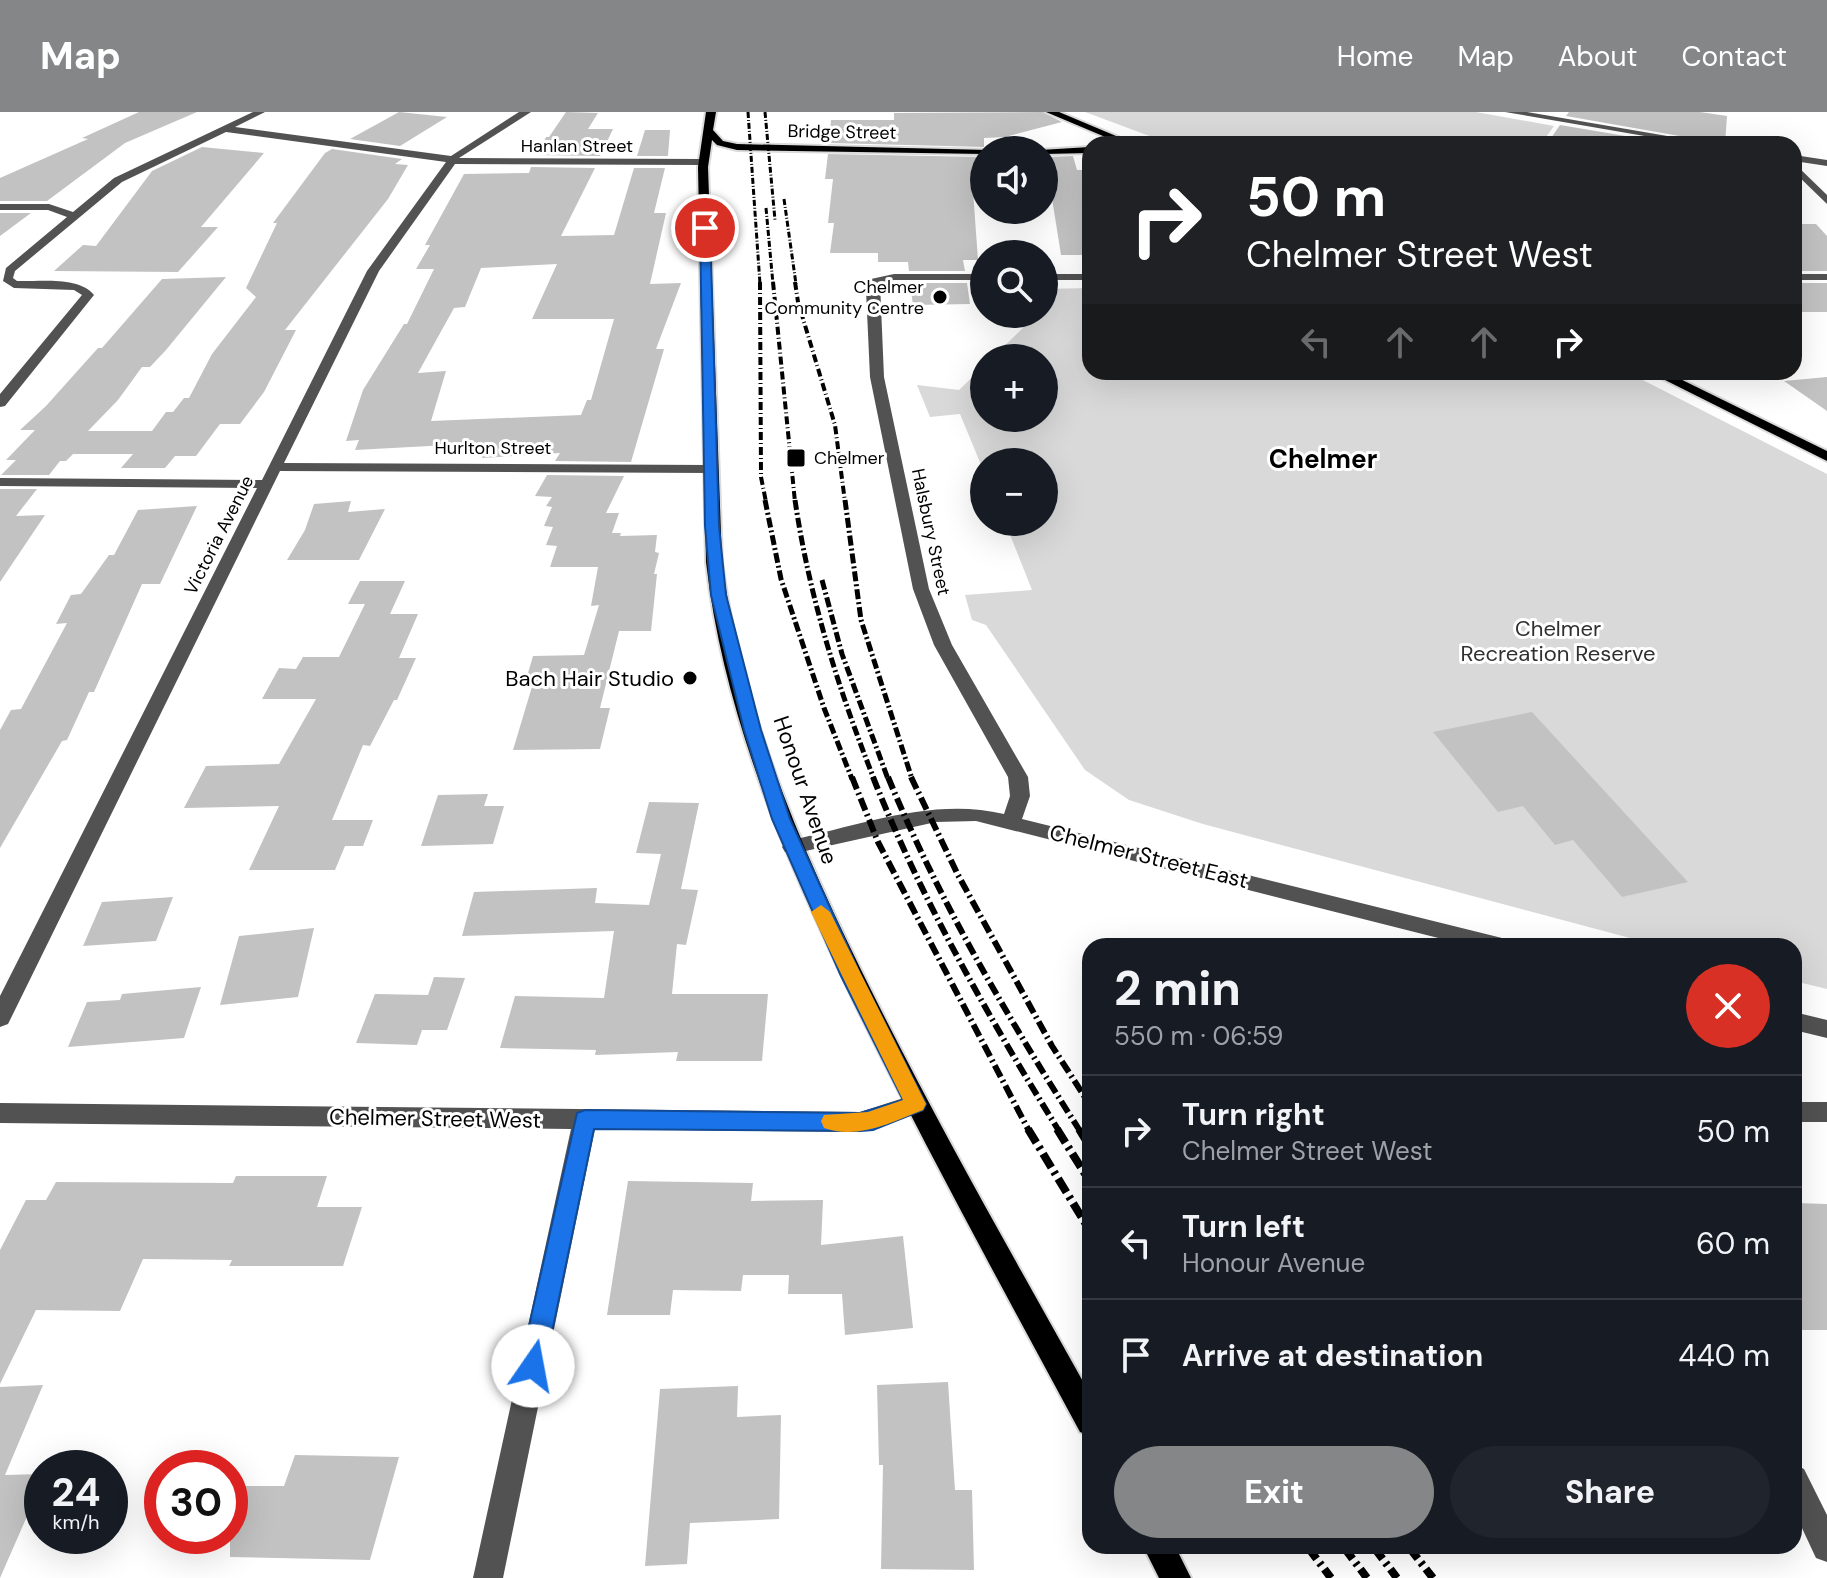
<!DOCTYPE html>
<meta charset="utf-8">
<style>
body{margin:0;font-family:"DM Sans",sans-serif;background:#20242c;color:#f1f3f6;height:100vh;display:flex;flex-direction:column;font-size:30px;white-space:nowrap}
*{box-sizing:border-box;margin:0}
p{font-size:26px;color:#9ea1a6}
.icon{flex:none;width:44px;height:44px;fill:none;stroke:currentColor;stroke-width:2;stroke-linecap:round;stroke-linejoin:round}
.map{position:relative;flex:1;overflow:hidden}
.details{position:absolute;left:1082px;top:826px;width:720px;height:616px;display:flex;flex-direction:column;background:#171b24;border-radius:24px;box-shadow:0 8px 32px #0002}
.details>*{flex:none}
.top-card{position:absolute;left:1082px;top:24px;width:720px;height:244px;border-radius:24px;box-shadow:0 8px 32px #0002;background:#202124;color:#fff;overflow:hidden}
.fabs{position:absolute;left:970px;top:24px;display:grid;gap:16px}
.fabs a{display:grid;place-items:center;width:88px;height:88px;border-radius:50%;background:#171b24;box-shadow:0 8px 32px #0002;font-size:40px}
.speed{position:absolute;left:24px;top:1338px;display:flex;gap:16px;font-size:40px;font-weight:700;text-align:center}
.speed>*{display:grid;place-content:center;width:104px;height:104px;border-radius:50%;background:#171b24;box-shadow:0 8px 32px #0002;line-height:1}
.speed small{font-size:20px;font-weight:400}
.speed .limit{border:12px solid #d22;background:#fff;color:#111}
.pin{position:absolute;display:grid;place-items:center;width:68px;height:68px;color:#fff;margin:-34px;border:4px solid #fff;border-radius:50%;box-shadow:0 2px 8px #0007}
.me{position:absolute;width:88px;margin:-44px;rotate:12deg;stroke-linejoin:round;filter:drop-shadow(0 0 6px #0008)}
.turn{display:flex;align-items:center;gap:28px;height:168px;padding:0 32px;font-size:36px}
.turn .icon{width:104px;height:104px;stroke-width:2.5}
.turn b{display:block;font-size:56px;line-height:68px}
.lanes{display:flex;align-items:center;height:76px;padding:0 32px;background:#0003;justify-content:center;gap:40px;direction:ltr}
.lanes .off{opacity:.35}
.round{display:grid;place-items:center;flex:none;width:84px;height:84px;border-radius:42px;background:#20242c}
.head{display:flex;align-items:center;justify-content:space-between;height:136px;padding:0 32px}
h1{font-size:48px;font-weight:700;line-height:60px}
.primary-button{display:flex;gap:16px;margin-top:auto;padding:16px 32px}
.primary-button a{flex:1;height:92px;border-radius:48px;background:#858687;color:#fff;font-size:32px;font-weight:700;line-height:92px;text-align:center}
.primary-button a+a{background:#20242c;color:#f1f3f6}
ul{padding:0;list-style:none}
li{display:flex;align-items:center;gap:24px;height:112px;padding:0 32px;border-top:2px solid #363941}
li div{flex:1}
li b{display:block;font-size:30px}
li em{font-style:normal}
header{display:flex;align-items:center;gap:48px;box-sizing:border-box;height:112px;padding:0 40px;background:#858687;color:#fff}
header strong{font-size:38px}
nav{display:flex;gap:44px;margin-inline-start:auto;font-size:28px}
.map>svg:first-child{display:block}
.green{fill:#d9d9d9}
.building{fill:#c2c2c2;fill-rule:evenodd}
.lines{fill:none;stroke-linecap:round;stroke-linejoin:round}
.major-casing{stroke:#dbdbdb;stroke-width:4}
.minor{fill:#525252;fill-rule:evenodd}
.major{fill:#000;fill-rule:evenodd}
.rail-far4{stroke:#000;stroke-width:3;stroke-dasharray:6 2 1 2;stroke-linecap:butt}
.rail-far3{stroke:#000;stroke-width:4;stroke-dasharray:8 3 1 3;stroke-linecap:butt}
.rail-far2{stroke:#000;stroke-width:5;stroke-dasharray:10 3 2 3;stroke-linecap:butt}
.rail-far1{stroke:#000;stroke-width:6;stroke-dasharray:13 4 2 4;stroke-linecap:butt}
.rail{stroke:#000;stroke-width:8;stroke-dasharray:16 5 3 5;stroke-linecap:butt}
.route{fill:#1a73e8;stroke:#114b97;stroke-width:2}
.slow{fill:#f59e0b}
.poi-dot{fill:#000;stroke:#fff;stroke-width:3}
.labels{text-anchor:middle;stroke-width:6;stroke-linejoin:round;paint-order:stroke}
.far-street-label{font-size:18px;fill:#000;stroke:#fff}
.far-poi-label{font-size:18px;fill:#000;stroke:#fff;text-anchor:end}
.park-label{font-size:22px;fill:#303030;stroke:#fff}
.poi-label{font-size:22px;fill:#000;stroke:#fff;text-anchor:end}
.street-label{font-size:22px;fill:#000;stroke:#fff}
.far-district-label{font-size:26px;font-weight:bold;fill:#000;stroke:#fff}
</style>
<header>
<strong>Map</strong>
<nav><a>Home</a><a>Map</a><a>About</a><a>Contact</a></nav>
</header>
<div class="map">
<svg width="1827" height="1466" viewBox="0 0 1827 1466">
<rect width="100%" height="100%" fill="#fff"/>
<g class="green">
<path d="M1085,0H1476L1554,14L1541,32H1171Z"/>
<path d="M1090,176V260H1627L1827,362V877L1794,869V834H1660L1203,712L1129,688L1085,658L986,513L972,508L965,483L1032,478L1005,410H1044V350H984V360L960,302L930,305L917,273L959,278L984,254V306H1044V246H992L1026,213L1025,202H1044V177Z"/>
</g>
<g class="building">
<path d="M139,0H197L125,31L47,89H0V66L88,27L82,26Z"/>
<path d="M399,0L447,5L400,34L350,27Z"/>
<path d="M566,0L598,1L588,17H613L600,44L537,43L546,25H549Z"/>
<path d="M1043,0L1062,10L1005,25L984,26V35L829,31L831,8H894V1Z"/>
<path d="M1569,0H1700L1727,4L1725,32L1566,4Z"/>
<path d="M1560,13L1673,32H1547Z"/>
<path d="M645,18H670L668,44H637Z"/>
<path d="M202,35L264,41L201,115H218L178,160L54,159L83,133L96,134L152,59Z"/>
<path d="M332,37L402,47L395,52L408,53L388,87L285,218H296L264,280L240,312H220L196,344H175L165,356H121L133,342H73L66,349H60L49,363H1L16,348H6L35,318H20L46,294L98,236H102L162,167L226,165L166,238L150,255H142L118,288L88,319H152L166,300H173L184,286H189L212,242L256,185L246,176L277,111H273L325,41Z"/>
<path d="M828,42L984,45V79H973L978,148H963L965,159H909L908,150H878V141H830L834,111H828L833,67H825Z"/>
<path d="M1073,44L1077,58H1083L1090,91V143H1061L1051,80H1054L1048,45Z"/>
<path d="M531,55L595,56L561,124L614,123L634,56H665L654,101H666L650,172L681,171L656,237H664L631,350L555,349L560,341L482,346L485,331L355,338L359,328L346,329L363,278L404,212H407L434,157H416L430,133H425L464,62L529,61ZM557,152L532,207H614L591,288H587L581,303L431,309L446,259L418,261L454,196L465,195L481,156Z"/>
<path d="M0,101H31L0,124Z"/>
<path d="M1794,112H1816L1827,124V159H1794Z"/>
<path d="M910,171H967L970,192L913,193Z"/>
<rect x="1794" y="171" width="33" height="29"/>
<path d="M1827,265V299L1784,269Z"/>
<path d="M547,363L624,364L606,401H619L612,421H621L620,424L657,423L655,440L659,441L654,462H657L651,519H619L600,596H610L600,637L513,638L534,568H526L533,544L584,543L599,493L591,494L598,455H550L557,434L546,433L553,415L544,414L552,395L546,394L552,385L535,384Z"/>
<path d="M0,377H37L16,404L45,403L0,470Z"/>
<path d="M351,389L348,400L385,397L359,448H287L305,418L314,392Z"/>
<path d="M197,394L160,472H142L94,580H89L67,628L62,629L0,736V618L11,598L21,597L67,511L56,512L71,483L81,482L109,443H114L138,398Z"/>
<path d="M360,469H405L390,502H418L399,546H416L397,588H394L370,634L363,633L332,708H373L363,734H345L335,758H249L279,694L184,696L206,654L279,652L316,587H262L279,556L296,557L303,545H339L365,492H348Z"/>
<path d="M1532,600L1688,770L1622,785L1573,728L1555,733L1523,694L1498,700L1433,620Z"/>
<path d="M488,682L484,694H504L493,732L421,734L438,683Z"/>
<path d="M649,690L699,691L681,777L698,778L686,833L677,832L672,882H768L762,949H676L678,940L595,943L596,938L500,936L515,884L604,886L614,819L462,824L474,780L597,776L595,791L649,793L661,742L636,741Z"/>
<path d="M173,785L156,829L83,834L102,790Z"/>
<path d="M314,816L298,885L220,893L239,824Z"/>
<path d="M434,865L465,866L447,918H422L417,933L356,931L375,882L428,883Z"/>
<path d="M201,875L184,926L68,935L87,890L120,888L122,882Z"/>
<path d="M236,1064H327L317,1095H362L343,1154H229L232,1148L143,1147L120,1199L36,1198L0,1272V1138L26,1088H46L56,1070L233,1071Z"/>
<path d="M628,1069L753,1071L751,1089L823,1088L821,1133L903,1124L913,1216L845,1223L842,1182H788L789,1163H743L741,1179L673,1178L670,1203H607Z"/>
<path d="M1794,1091L1827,1092V1218H1801L1794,1204Z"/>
<path d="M948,1270L955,1378H972L974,1458L881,1457L883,1353H879L877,1273Z"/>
<path d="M43,1273L5,1363L42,1362V1370L0,1466V1275Z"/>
<path d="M738,1274L737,1305L781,1303L779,1407L690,1411L687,1452L645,1454L660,1277Z"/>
<path d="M295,1343L399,1345L370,1448L230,1445V1374H284Z"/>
</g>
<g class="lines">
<g class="major-casing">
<g id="major">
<path d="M706,0H716L713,18L723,29L737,32L988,38H984V42L737,38L717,33L712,28L708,55L722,450C742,605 807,750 876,888C943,1022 1017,1151 1090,1282V1324L1080,1320C1004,1179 927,1039 857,896C789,754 724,608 706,450L698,55Z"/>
<path d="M1046,0H1059L1135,32H1122Z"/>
<path d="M1090,35V41L1044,42V38H1040Z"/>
<path d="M1649,260H1666L1827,339V349Z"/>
<path d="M1143,1434H1175L1191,1466H1159Z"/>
</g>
</g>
<g class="minor">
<path d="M253,0H265L235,15L451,44L519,0H531L459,46L703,47L708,50L703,53L455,52L379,159L284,351L710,353L717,357L710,361L280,359L11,906L8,912L0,915V884L257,376L0,374V366L262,368L367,159L446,50L226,20L122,70L15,159L13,166L17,169C39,170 79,164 94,183L5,294L0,295V282L82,183L74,178L14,176L3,169L6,156L67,105L48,98H0V92H49L73,100L114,66Z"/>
<path d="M1505,0H1527L1714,32H1691Z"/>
<path d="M1794,43L1827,48V54L1794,49Z"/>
<path d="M1794,51L1827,83V92L1794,60Z"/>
<path d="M894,162H984V168H894L880,171L884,265L929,477L952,533L1028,665L1030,684L1022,707L1502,826L1510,828L1513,834H1470L976,709L936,710L792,742L785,740L782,735L785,730L792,728C860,713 934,685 1004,702L1010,684L1008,665L934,533L913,477L870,265L866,178L871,167Z"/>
<rect x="1044" y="162" width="46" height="6"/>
<rect x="1794" y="162" width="33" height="6"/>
<path d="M1794,900L1827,908V926L1794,918Z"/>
<path d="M916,982L924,985L928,992L924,999L860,1020L595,1017L503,1466H473L571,1017L0,1011V991L860,1000Z"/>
<rect x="1794" y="990" width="33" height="20"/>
<path d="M1794,1352L1804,1357L1827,1403V1450L1816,1446L1794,1399Z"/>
</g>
<use href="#major" class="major"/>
<g class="rail-far4">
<path d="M748,0L760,172"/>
<path d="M765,0L775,108"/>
<path d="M784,87L796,172"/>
<path d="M766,96L773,172"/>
</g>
<g class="rail-far3">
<path d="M760,170L761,365L766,390"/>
<path d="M773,170L795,390"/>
<path d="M795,170L798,190L835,313L845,390"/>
</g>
<g class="rail-far2">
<path d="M765,388L781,467L824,596L852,667"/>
<path d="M795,388C809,484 838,576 874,667"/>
<path d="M845,388L861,508L912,667"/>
<path d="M822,468L842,542L888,667"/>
</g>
<g class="rail-far1">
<path d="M852,665L878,730L1029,1019"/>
<path d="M873,665C922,789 989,906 1059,1019"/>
<path d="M888,665C939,789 1008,906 1080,1019"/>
<path d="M911,665L958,763L1052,934L1090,993"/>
</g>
<g class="rail">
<path d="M1028,1017L1090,1119"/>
<path d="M1057,1017L1090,1070"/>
<path d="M1079,1017L1090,1035"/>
<path d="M1307,1434L1331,1466"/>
<path d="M1343,1434L1367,1466"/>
<path d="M1373,1434L1397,1466"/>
<path d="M1408,1434L1433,1466"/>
</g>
</g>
<path class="route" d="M705,113L710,116L719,414L726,483L761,618L790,707L861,864L926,992L923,998L873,1018L860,1019L594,1017L545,1254L541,1263L533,1267L524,1263L520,1254L577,1001L585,998L860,1001L903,988L841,864L772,707L744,618L711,483L705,414L700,116Z"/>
<path class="slow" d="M821,793L830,800L926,992L923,998C892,1010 858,1028 824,1016L821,1009L824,1003L868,1000L903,988L811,800Z"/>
<g class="poi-dot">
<circle cx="940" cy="185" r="8"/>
<rect x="786" y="336" width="20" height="20" rx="4"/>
<circle cx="690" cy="566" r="8"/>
</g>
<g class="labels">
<g class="far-street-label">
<text transform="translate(842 20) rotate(1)" y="6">Bridge Street</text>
<text x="577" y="40">Hanlan Street</text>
<text x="493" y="342">Hurlton Street</text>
<text transform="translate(931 420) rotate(78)" y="6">Halsbury Street</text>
<text transform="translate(219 423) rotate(-63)" y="6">Victoria Avenue</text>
</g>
<g class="far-poi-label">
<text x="924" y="181">Chelmer<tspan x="924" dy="21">Community Centre</tspan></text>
<text x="814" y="352" text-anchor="start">Chelmer</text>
</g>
<g class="park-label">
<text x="1558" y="524">Chelmer<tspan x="1558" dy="25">Recreation Reserve</tspan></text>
</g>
<g class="poi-label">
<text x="674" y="574">Bach Hair Studio</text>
</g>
<g class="street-label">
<text transform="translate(806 678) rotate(71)" y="8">Honour Avenue</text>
<text transform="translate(1149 744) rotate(14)" y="8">Chelmer Street East</text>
<text transform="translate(435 1006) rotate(1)" y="8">Chelmer Street West</text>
</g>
<g class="far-district-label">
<text x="1323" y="356">Chelmer</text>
</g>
</g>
</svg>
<div class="fabs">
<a><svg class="icon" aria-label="sound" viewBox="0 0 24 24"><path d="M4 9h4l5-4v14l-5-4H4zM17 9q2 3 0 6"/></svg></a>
<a><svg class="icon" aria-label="search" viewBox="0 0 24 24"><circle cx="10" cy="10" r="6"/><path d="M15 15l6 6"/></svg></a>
<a>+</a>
<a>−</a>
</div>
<div class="speed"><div>24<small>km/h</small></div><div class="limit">30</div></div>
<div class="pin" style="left:705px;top:116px;background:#d93025"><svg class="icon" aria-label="arrive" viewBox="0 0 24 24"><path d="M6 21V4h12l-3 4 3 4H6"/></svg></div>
<svg class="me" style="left:533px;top:1254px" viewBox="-20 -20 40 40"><circle r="19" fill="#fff"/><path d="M0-13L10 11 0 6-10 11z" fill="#1a73e8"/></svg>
<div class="top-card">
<div class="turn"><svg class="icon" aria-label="right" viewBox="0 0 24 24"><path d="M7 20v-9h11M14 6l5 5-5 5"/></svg><div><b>50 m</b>Chelmer Street West</div></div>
<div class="lanes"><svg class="icon off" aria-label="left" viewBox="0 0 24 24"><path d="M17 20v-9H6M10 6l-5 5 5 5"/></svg><svg class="icon off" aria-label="ahead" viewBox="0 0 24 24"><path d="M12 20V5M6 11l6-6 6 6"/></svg><svg class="icon off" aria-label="ahead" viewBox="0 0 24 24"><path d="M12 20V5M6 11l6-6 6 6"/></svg><svg class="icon" aria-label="right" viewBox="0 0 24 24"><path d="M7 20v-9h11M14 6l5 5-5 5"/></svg></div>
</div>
<section class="details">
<div class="head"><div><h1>2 min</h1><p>550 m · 06:59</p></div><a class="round" style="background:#d93025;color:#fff"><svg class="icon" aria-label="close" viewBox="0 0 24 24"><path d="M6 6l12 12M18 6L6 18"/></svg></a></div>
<ul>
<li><svg class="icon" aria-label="right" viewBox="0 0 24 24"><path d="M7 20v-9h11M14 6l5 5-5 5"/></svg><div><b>Turn right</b><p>Chelmer Street West</p></div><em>50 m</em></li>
<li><svg class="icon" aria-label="left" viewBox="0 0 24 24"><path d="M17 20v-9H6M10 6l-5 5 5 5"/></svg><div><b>Turn left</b><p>Honour Avenue</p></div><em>60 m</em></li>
<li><svg class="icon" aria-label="arrive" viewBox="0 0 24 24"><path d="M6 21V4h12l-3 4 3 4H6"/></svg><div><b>Arrive at destination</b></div><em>440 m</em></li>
</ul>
<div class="primary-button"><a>Exit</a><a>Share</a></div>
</section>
</div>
